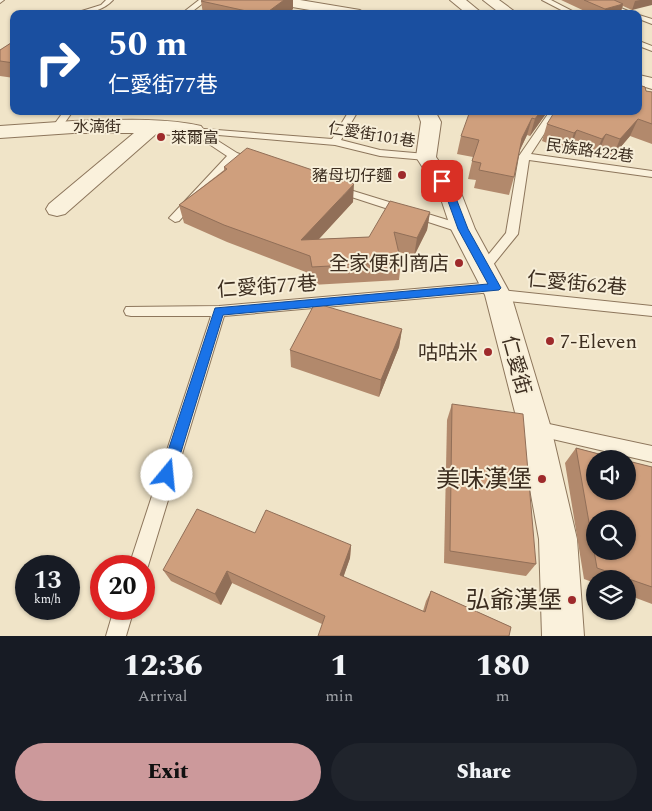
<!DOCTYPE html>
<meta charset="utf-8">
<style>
body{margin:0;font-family:Spectral,"Noto Sans TC",serif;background:#20242c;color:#f1f3f6;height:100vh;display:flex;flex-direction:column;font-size:19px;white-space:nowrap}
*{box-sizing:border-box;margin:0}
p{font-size:16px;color:#9ea1a6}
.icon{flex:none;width:28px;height:28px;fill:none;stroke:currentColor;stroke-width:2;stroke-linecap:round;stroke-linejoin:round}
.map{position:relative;height:636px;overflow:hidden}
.details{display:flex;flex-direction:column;background:#171b24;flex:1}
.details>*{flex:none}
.guide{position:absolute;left:10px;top:10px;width:632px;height:105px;border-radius:10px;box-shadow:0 1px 4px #0004;background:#1a4fa0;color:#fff;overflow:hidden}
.fabs{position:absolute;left:586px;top:450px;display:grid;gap:10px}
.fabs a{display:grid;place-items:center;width:50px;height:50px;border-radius:50%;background:#171b24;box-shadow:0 1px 4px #0004;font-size:25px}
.speed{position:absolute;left:15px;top:555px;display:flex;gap:10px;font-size:25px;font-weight:700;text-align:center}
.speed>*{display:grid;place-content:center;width:65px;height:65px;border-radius:50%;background:#171b24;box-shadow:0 1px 4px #0004;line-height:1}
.speed small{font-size:12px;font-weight:400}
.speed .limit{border:8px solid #d22;background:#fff;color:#111}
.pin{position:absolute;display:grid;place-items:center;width:42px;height:42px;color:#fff;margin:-21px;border-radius:10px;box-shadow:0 2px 8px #0006}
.me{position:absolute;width:55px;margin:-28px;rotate:17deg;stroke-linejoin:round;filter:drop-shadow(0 0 4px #0008)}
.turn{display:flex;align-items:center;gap:18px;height:105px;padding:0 15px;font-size:22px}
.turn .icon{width:65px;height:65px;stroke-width:2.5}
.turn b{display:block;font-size:35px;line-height:42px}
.eta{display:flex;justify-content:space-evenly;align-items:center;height:85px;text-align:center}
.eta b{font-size:30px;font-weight:800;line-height:35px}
.primary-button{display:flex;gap:10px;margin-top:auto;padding:10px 15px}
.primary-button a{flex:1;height:58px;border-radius:30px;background:#cc999b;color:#111;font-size:20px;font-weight:800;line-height:58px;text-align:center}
.primary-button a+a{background:#20242c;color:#f1f3f6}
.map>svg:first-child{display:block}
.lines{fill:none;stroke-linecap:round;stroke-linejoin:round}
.service-casing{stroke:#8d765c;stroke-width:2}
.minor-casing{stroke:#8d765c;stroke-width:2}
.tertiary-casing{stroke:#8d765c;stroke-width:2}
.service{fill:#faf1dc;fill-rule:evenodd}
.minor{fill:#faf1dc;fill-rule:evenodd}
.tertiary{fill:#faf1dc;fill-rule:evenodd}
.wall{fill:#b2896c}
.shaded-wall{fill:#916f58}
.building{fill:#cf9f7d;stroke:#916f58;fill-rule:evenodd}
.route{fill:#1a73e8;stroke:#114b97}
.poi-dot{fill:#9e2a2b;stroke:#f7eed8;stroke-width:2}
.labels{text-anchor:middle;stroke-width:4;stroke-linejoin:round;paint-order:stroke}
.far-street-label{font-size:16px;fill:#3d2e20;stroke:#f7eed8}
.far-poi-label{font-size:16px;fill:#3d2e20;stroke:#f7eed8;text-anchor:start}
.poi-label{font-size:20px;fill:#3d2e20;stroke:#f7eed8;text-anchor:end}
.street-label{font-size:20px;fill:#3d2e20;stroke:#f7eed8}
.near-poi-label{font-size:24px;fill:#3d2e20;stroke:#f7eed8;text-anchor:end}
</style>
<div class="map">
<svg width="652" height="636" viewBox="0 0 652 636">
<rect width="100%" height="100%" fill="#f0e4c8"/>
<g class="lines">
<g class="service-casing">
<g id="service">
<path d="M0,0H4L0,3Z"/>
<path d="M106,0H113C103,11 87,14 72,14L101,5Z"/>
<path d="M199,0H207L189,14H181Z"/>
<path d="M542,0H551L578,14H569Z"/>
<path d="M603,2H607L635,14H625L603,4Z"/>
<path d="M639,15L652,19V24L639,19Z"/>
<path d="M639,41L652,46V51L639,46Z"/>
<path d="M64,111H73L61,128H55L53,126Z"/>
<path d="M349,111H358L341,140L380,150L426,154L431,157L426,160L380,156L335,145L207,134L237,153L260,162L255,165L235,159L179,221L175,222L169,218L227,156L191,132V128L332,139Z"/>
<path d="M550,111H559L531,154L652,171V177L529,160L518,234L488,271H480L478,268L480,265L506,233L519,156Z"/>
<path d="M337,186L467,226L469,229L467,232H459L333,191V187Z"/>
<path d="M495,282L502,287L500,290L652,306V316L498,300L493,298L491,295L493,292L224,316L148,566L144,573V566H129L211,316H131L126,315L124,311L126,307L219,306Z"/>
<path d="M535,421L652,446V462L535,435L529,433L527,428L529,423Z"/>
<path d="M114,609H134L126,636H106Z"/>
</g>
</g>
<g class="minor-casing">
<g id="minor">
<path d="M450,0H466L483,14H467Z"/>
<path d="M483,0H499L518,14H501Z"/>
<path d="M639,75L652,78V89L639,85Z"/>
<path d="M73,121C111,120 164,117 201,126L204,130L201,134L194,136L156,134L65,214L57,216L49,214L46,209L49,204L134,133H73L0,138V126Z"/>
</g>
</g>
<g class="tertiary-casing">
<g id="tertiary">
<path d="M268,0H300L360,10L367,14H333L275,4Z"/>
<path d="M417,111H435L441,122L436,157L461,193L475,229L511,295L551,428L577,539L584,636H542L539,539L519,428L485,295L451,229L439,193L416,157L421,122Z"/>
</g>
</g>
<use href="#service" class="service"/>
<use href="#minor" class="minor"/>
<use href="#tertiary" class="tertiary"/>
</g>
<g class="wall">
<path d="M203,0H293V9L287,14H203L201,1Z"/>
<path d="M561,0H652L632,10L623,6L620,14H591Z"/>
<path d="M14,41V78L0,76V50Z"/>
<path d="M646,91L652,92V144L630,136L613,156L599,151L594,156L571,148L568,151L542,141L547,124Z"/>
<path d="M548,111L530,136L527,135L520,150L514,177L509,195L474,188L476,180L468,179L473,157L457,154L461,136Z"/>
<path d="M224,167L353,202L319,239L369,237L430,212L427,230L414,256L399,252L401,262L399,280L312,285L311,274L227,242L184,223L179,205L224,170Z"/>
<path d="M402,329L399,347L379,397L291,367L290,350Z"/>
<path d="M452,404L536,564L526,576L444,563L447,420Z"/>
<path d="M576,448L652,467V604L628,595V579H595V583L584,579L565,463Z"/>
<path d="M255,533L351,545L350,558L343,577L423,611L426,601L431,591L511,627L322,624L232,583L221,605L171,581L163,570Z"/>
</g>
<g class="shaded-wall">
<path d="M284,0H293V9L287,14H265Z"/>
<path d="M640,0H652V5L632,10L635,1Z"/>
<path d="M623,4L620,14H604L605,9Z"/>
<path d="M541,111H548L530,136L535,119Z"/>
<path d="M532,118L527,135L517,156L522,138Z"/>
<path d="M638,119L630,136L613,156L620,139Z"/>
<path d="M577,130L571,148L568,151L574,133Z"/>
<path d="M606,134L599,151L594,156L602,139Z"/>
<path d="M354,184L353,202L305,254L301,240Z"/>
<path d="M430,212L427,230L414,256L417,238Z"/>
<path d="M402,329L399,347L379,397L381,380Z"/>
<path d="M351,545L350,558L340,587V575Z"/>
<path d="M227,571L232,583L221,605L215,594Z"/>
</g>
<g class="building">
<path d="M203,0H284L265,14H260L201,1Z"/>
<path d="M584,0H614L623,4L605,9Z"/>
<path d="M14,41V63L0,61V50Z"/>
<path d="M639,85L645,87L646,91L652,92V124L638,119L620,139L606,134L602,139L577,130L574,133L547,124L555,111H639Z"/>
<path d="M470,111H541L535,119L532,118L522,138L514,177L479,170L481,163L472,161L479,140L461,136Z"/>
<path d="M247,148L354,184L301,240L369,237L390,201L430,212L417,238L394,232L401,262L312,267L310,256L224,225L179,205L227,169L224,167Z"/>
<path d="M315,303L402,329L381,380L290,350Z"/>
<path d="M452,404L523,414L536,564L450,551Z"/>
<path d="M576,448L618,459H595V491H628V461L652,467V587L597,568ZM595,519H628V551H595Z"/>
<path d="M197,509L255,533L266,510L351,545L340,575L425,612L431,591L511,627L509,636H318L325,616L227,571L215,594L163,570Z"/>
</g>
<path class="route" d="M439,179H445L454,193L468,229L501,288L499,290L223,315L174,475L172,480L167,482L162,480L160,475L215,308L488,284L458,229L445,193L438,181Z"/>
<g class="poi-dot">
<circle cx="161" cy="137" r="5"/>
<circle cx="402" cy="175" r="5"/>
<circle cx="459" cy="263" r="5"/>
<circle cx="550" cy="341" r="5"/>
<circle cx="488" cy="352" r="5"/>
<circle cx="542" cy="479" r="5"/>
<circle cx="572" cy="600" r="5"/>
</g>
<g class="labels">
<g class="far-street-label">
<text x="97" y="132">水湳街</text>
<text transform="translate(372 134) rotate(9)" y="6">仁愛街101巷</text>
<text transform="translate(590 150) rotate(8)" y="6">民族路422巷</text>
</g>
<g class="far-poi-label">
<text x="171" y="143">萊爾富</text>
<text x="392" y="181" text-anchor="end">豬母切仔麵</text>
</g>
<g class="poi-label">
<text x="449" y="270">全家便利商店</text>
<text x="560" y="348" text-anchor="start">7-Eleven</text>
<text x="478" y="359">咕咕米</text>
</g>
<g class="street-label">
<text transform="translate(577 283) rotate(5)" y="7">仁愛街62巷</text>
<text transform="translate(267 286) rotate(-4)" y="7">仁愛街77巷</text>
<text transform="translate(517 365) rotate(75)" y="7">仁愛街</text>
</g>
<g class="near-poi-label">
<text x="532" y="487">美味漢堡</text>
<text x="562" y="608">弘爺漢堡</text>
</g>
</g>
</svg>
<div class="fabs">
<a><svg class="icon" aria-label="sound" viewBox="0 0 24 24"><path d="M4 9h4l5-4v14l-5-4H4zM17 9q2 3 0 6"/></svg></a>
<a><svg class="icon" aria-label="search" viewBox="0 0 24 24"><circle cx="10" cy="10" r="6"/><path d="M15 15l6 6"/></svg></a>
<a><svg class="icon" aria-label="layers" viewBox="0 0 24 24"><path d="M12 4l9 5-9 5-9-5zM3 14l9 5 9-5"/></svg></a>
</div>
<div class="speed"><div>13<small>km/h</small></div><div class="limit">20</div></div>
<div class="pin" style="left:442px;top:181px;background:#d93025"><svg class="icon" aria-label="arrive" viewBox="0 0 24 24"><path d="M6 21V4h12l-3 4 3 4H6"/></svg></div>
<svg class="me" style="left:167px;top:475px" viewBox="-20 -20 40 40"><circle r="19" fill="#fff"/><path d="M0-13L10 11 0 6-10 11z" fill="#1a73e8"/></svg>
<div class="guide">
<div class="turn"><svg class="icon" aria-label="right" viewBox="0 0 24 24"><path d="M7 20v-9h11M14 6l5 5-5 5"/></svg><div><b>50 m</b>仁愛街77巷</div></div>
</div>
</div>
<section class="details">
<div class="eta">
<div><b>12:36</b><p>Arrival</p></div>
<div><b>1</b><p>min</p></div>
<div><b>180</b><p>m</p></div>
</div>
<div class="primary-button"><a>Exit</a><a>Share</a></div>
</section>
